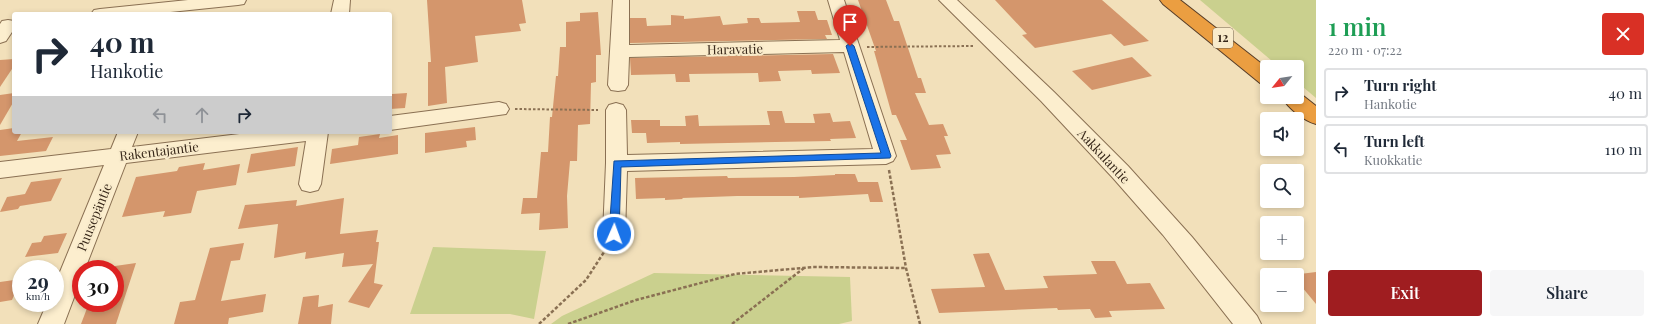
<!DOCTYPE html>
<meta charset="utf-8">
<style>
body{margin:0;font-family:"Playfair Display",serif;background:#f6f6f7;color:#1f2937;height:100vh;display:flex;flex-direction:column;font-size:15px;white-space:nowrap}
*{box-sizing:border-box;margin:0}
p{font-size:13px;color:#747a83}
.icon{flex:none;width:22px;height:22px;fill:none;stroke:currentColor;stroke-width:2;stroke-linecap:round;stroke-linejoin:round}
.map{position:relative;flex:1;overflow:hidden}
.panel{display:flex;flex-direction:column;background:#fff;width:340px}
.panel>*{flex:none}
.banner{position:absolute;left:12px;top:12px;width:380px;height:122px;border-radius:4px;box-shadow:0 2px 6px #0003;background:#fff;color:#1f2937;overflow:hidden}
.needle{width:26px;rotate:240deg}
.fabs{position:absolute;left:1260px;top:60px;display:grid;gap:8px}
.fabs a{display:grid;place-items:center;width:44px;height:44px;border-radius:4px;background:#fff;box-shadow:0 2px 6px #0003;font-size:20px}
.speed{position:absolute;left:12px;top:260px;display:flex;gap:8px;font-size:20px;font-weight:700;text-align:center}
.speed>*{display:grid;place-content:center;width:52px;height:52px;border-radius:50%;background:#fff;box-shadow:0 2px 6px #0003;line-height:1}
.speed small{font-size:10px;font-weight:400}
.speed .limit{border:6px solid #d22;background:#fff;color:#111}
.pin{position:absolute;display:grid;place-items:center;width:34px;height:34px;color:#fff;margin:-41px -17px;border-radius:50% 50% 50% 0;rotate:-45deg;box-shadow:0 0 4px #0007}
.pin .icon{rotate:45deg}
.me{position:absolute;width:44px;margin:-22px;rotate:2deg;stroke-linejoin:round;filter:drop-shadow(0 0 3px #0008)}
.turn{display:flex;align-items:center;gap:14px;height:84px;padding:0 12px;font-size:18px}
.turn .icon{width:52px;height:52px;stroke-width:2.5}
.turn b{display:block;font-size:28px;line-height:34px}
.lanes{display:flex;align-items:center;height:38px;padding:0 12px;background:#0003;justify-content:center;gap:20px;direction:ltr}
.lanes .off{opacity:.35}
.round{display:grid;place-items:center;flex:none;width:42px;height:42px;border-radius:4px;background:#f6f6f7}
.summary{display:flex;align-items:center;justify-content:space-between;height:68px;padding:0 12px}
h1{font-size:24px;font-weight:600;line-height:30px;color:#1e9e55}
.primary-button{display:flex;gap:8px;margin-top:auto;padding:8px 12px}
.primary-button a{flex:1;height:46px;border-radius:4px;background:#9f1d20;color:#fff;font-size:16px;font-weight:600;line-height:46px;text-align:center}
.primary-button a+a{background:#f6f6f7;color:#1f2937}
ul{padding:0;list-style:none}
li{display:flex;align-items:center;gap:12px;height:50px;margin:0 8px 6px;padding:0 4px;border:2px solid #e0e1e3;border-radius:4px}
li div{flex:1}
li b{display:block;font-size:15px}
li em{font-style:normal}
main{display:flex;flex:1;min-height:0}
.map>svg:first-child{display:block}
.green{fill:#cad08e}
.building{fill:#d4966c}
.lines{fill:none;stroke-linecap:round;stroke-linejoin:round}
.minor-casing{stroke:#8a7053;stroke-width:2}
.highway-casing{stroke:#573d28;stroke-width:2}
.path-far1{stroke:#8a7053;stroke-width:2;stroke-dasharray:2.5 2;stroke-linecap:butt}
.path{stroke:#8a7053;stroke-width:2.5;stroke-dasharray:3.5 2;stroke-linecap:butt}
.minor{fill:#fceece;fill-rule:evenodd}
.highway{fill:#eb9e41;fill-rule:evenodd}
.route{fill:#1a73e8;stroke:#114b97}
.labels{text-anchor:middle;stroke-width:4;stroke-linejoin:round;paint-order:stroke}
.shield{fill:#f9ebcb;stroke:#72624f;stroke-width:1}
.shield-label{font-size:12px;font-weight:bold;fill:#38281a}
.street-label{font-size:13px;fill:#38281a;stroke:#f9ebcb}
</style>
<main>
<div class="map">
<svg width="1316" height="324" viewBox="0 0 1316 324">
<rect width="100%" height="100%" fill="#f2e0ba"/>
<g class="green">
<path d="M1200,0H1316V98L1297,82V67H1279Z"/>
<path d="M433,247L546,251L534,319L510,314H410Z"/>
<path d="M654,273L850,277L852,321L839,324H551L562,316Z"/>
</g>
<g class="building">
<path d="M427,0H522L526,23L519,24L521,31L475,36L478,62L445,67L447,103L428,106V62H431Z"/>
<path d="M858,0H886L894,21H899L918,78H921L926,93H915L929,125L943,124L948,136H944L951,154L936,155L941,168L911,170L900,140H907L896,115H892L874,51H876Z"/>
<path d="M995,0H1102L1149,41L1124,46L1111,34L1035,48L1022,35L1027,34Z"/>
<path d="M797,11H815L818,20H827L832,35H825L827,39L630,43V18H646L647,26L671,25V15L684,16V19L720,16L723,25L748,23L747,18H759L761,23L800,22Z"/>
<path d="M598,12L601,55H596V82L591,83L590,124L578,125L577,161H570L567,196L568,228L539,230L540,213L521,214L523,198H537L541,152H548L550,117H552L556,76H558L560,47H566V22L580,21V13Z"/>
<path d="M833,54L840,73L812,74L811,70L778,71L781,81L759,82L758,73L689,74L690,82H676L675,74L631,75L630,58Z"/>
<path d="M1132,57L1152,76L1092,90L1072,71Z"/>
<path d="M14,59V66L0,87V60Z"/>
<path d="M14,93V101L0,125V95Z"/>
<path d="M407,93L405,108L390,109L392,94Z"/>
<path d="M767,111H782L785,123H815L813,114L830,113L833,122L850,121L856,138L830,139L831,141L680,144V142L647,143L646,133H632L631,120H660V126H686L685,116L698,115L699,126L770,125Z"/>
<path d="M475,127L476,140L466,141L467,147L425,153V133Z"/>
<path d="M14,128V132H22L17,141L53,137L46,151L0,156V130Z"/>
<path d="M380,134L379,138L398,135V154L330,164L332,149L358,145L359,137Z"/>
<path d="M298,147L295,166L247,173L251,154Z"/>
<path d="M205,163L203,170L240,164L236,185L197,191L191,213L163,217L165,211L122,217L136,177L177,171L179,167Z"/>
<path d="M835,174H855L858,182H878L883,202H870L868,194L799,198V196H737L682,198L683,199L665,200V198L636,199L635,178L727,176L728,178L794,177L835,175Z"/>
<path d="M62,178L51,201L20,206L18,209L0,212L7,197L25,194L31,182Z"/>
<path d="M344,198L340,234L378,230L376,242H379L374,283L383,285L369,308L348,302L373,264L342,267L344,253L305,259L306,252L274,258L278,224L238,229L245,205L297,200L296,206Z"/>
<path d="M67,233L58,253L25,257L32,243L41,242L44,236Z"/>
<path d="M244,243L240,260L231,261L221,301L266,294L263,312L229,318L228,324H174L180,302L195,300L210,248Z"/>
<path d="M989,253L1005,290L1048,288L1043,276L1097,274L1091,261H1115L1127,284L1150,283L1165,309L1109,311L1112,317L1095,318L1090,309L1058,310L1057,308L939,313L931,289L985,287L973,254Z"/>
<path d="M136,263L116,324H81L89,303H115V266Z"/>
<path d="M1316,272V304L1297,281V275H1292Z"/>
<path d="M21,279L12,300L0,302V282Z"/>
<path d="M319,295L318,307L333,304L331,324H298L303,297Z"/>
</g>
<g class="lines">
<g class="minor-casing">
<g id="minor">
<path d="M188,0H246L244,4L238,5L151,14H91L94,10L100,9Z"/>
<path d="M334,0H350L349,14H331Z"/>
<path d="M613,0H629V45L840,40L828,0H844L896,156L893,161L886,164L627,171L625,234L622,241L614,243L606,241L603,234L606,163V110L609,105L616,103L623,105L626,110L627,155L873,149L844,52L629,57L628,85L625,90L618,91L611,90L608,85Z"/>
<path d="M939,0H957L1054,92L1128,166L1192,237L1257,316L1261,324H1233L1163,235L1113,178L1041,101Z"/>
<path d="M8,20L14,21V29L6,41L0,43V24L2,21Z"/>
<path d="M499,102L506,104L509,109L506,114L390,130V116Z"/>
<path d="M118,132H138L132,147L256,132H328L321,184L318,190L310,192L302,190L299,184L306,141L126,163L85,269H81V279L64,324H38L47,303H55V284L104,165L0,178V162L111,149Z"/>
</g>
</g>
<g class="highway-casing">
<g id="highway">
<path d="M1160,0H1180L1267,68V85L1260,83L1163,4Z"/>
<path d="M1297,91L1316,106V124C1304,121 1288,108 1282,97H1297Z"/>
</g>
</g>
<g class="path-far1">
<path d="M867,47L974,46"/>
<path d="M515,109L598,110"/>
</g>
<g class="path">
<path d="M889,170L906,268L920,324"/>
<path d="M539,324L586,280L606,249"/>
<path d="M568,324L636,300L735,274L813,267L906,268"/>
<path d="M732,324L804,268"/>
</g>
<use href="#minor" class="minor"/>
<use href="#highway" class="highway"/>
</g>
<path class="route" d="M850,43L854,46L891,156L890,158L621,167L619,234L618,237H611L609,234L614,161L881,153L846,46Z"/>
<g class="labels">
<rect class="shield" x="1213" y="28" width="20" height="20" rx="3"/>
<g class="shield-label">
<text x="1223" y="42">12</text>
</g>
<g class="street-label">
<text transform="translate(735 49) rotate(-1)" y="5">Haravatie</text>
<text transform="translate(159 151) rotate(-7)" y="5">Rakentajantie</text>
<text transform="translate(1104 156) rotate(47)" y="5">Aakkulantie</text>
<text transform="translate(94 217) rotate(-68)" y="5">Puusepäntie</text>
</g>
</g>
</svg>
<div class="fabs">
<a><svg class="needle" viewBox="-14 -14 28 28"><path d="M0-13l5 13h-10z" fill="#e53935"/><path d="M0 13l5-13h-10z" fill="#747a83"/></svg></a>
<a><svg class="icon" aria-label="sound" viewBox="0 0 24 24"><path d="M4 9h4l5-4v14l-5-4H4zM17 9q2 3 0 6"/></svg></a>
<a><svg class="icon" aria-label="search" viewBox="0 0 24 24"><circle cx="10" cy="10" r="6"/><path d="M15 15l6 6"/></svg></a>
<a>+</a>
<a>−</a>
</div>
<div class="speed"><div>29<small>km/h</small></div><div class="limit">30</div></div>
<div class="pin" style="left:850px;top:46px;background:#d93025"><svg class="icon" aria-label="arrive" viewBox="0 0 24 24"><path d="M6 21V4h12l-3 4 3 4H6"/></svg></div>
<svg class="me" style="left:614px;top:234px" viewBox="-20 -20 40 40"><circle r="17" fill="#1a73e8" stroke="#fff" stroke-width="3"/><path d="M0-11L8 9 0 5-8 9z" fill="#fff"/></svg>
<div class="banner">
<div class="turn"><svg class="icon" aria-label="right" viewBox="0 0 24 24"><path d="M7 20v-9h11M14 6l5 5-5 5"/></svg><div><b>40 m</b>Hankotie</div></div>
<div class="lanes"><svg class="icon off" aria-label="left" viewBox="0 0 24 24"><path d="M17 20v-9H6M10 6l-5 5 5 5"/></svg><svg class="icon off" aria-label="ahead" viewBox="0 0 24 24"><path d="M12 20V5M6 11l6-6 6 6"/></svg><svg class="icon" aria-label="right" viewBox="0 0 24 24"><path d="M7 20v-9h11M14 6l5 5-5 5"/></svg></div>
</div>
</div>
<section class="panel">
<div class="summary"><div><h1>1 min</h1><p>220 m · 07:22</p></div><a class="round" style="background:#d93025;color:#fff"><svg class="icon" aria-label="close" viewBox="0 0 24 24"><path d="M6 6l12 12M18 6L6 18"/></svg></a></div>
<ul>
<li><svg class="icon" aria-label="right" viewBox="0 0 24 24"><path d="M7 20v-9h11M14 6l5 5-5 5"/></svg><div><b>Turn right</b><p>Hankotie</p></div><em>40 m</em></li>
<li><svg class="icon" aria-label="left" viewBox="0 0 24 24"><path d="M17 20v-9H6M10 6l-5 5 5 5"/></svg><div><b>Turn left</b><p>Kuokkatie</p></div><em>110 m</em></li>
</ul>
<div class="primary-button"><a>Exit</a><a>Share</a></div>
</section>
</main>
